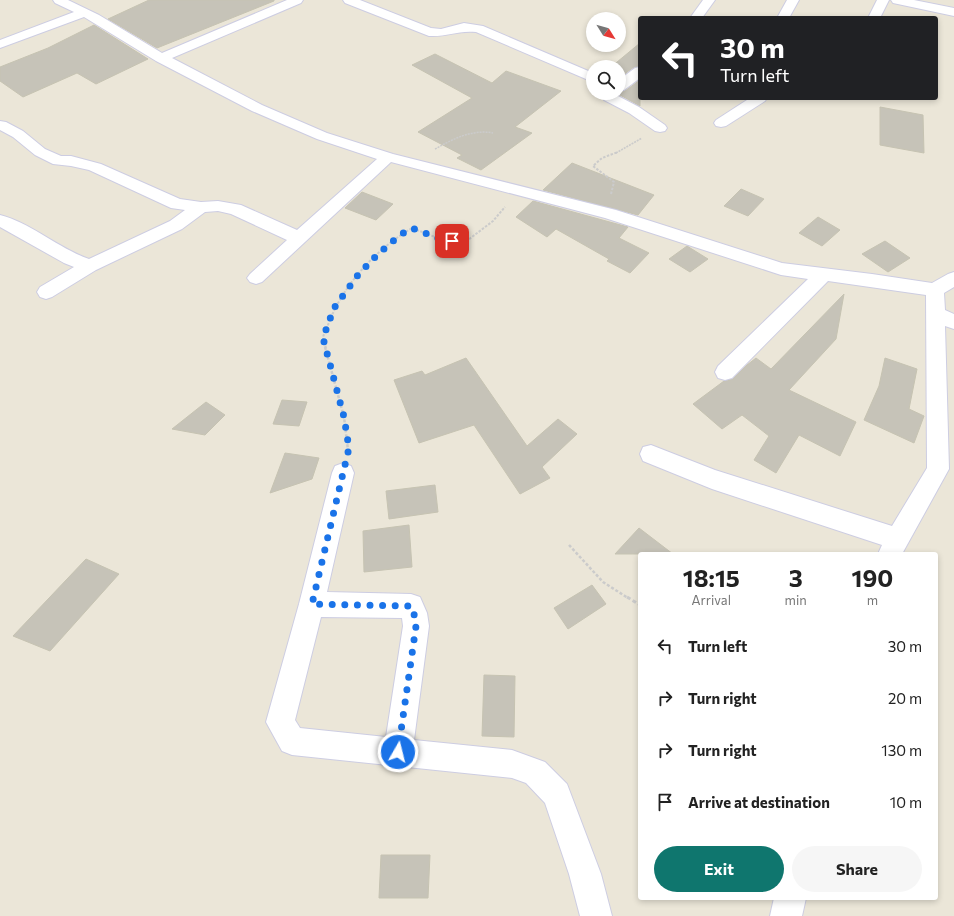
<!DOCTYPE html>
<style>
body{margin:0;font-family:Commissioner,sans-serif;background:#f6f6f6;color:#222;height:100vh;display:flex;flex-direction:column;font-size:15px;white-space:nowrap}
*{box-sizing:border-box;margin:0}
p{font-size:13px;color:#767676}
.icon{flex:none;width:22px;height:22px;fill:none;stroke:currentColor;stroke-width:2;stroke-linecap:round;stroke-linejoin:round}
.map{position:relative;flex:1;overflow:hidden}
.details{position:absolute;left:638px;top:552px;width:300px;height:348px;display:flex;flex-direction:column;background:#fff;border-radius:4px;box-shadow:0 2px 6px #0003}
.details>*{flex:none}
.guide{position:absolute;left:638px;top:16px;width:300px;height:84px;border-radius:4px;box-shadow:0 2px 6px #0003;background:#202124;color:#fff;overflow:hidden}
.needle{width:26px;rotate:127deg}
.controls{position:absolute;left:586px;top:12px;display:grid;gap:8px}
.controls a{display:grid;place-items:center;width:40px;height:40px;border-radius:50%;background:#fff;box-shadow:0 2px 6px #0003;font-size:20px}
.pin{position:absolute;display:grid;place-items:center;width:34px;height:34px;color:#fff;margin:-17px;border-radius:8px;box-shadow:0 2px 6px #0006}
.me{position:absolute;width:44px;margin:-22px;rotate:8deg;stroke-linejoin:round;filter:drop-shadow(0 0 3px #0008)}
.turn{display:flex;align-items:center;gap:14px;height:84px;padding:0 16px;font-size:18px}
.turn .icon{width:52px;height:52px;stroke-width:2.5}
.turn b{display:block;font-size:28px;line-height:34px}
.eta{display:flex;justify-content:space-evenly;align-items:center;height:68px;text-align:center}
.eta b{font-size:24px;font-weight:700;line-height:28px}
.action{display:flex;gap:8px;margin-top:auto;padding:8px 16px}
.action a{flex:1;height:46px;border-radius:24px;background:#0f766e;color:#fff;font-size:16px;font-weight:700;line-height:46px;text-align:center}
.action a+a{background:#f6f6f6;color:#222}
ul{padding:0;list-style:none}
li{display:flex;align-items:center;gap:12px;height:52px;padding:0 16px}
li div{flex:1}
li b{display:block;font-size:15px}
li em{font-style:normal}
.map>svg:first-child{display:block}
.building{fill:#c6c3b8;stroke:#c6c3b2}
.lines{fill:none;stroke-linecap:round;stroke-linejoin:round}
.minor-casing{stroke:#cdcde2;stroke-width:2}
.path-far3{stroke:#cbcbcb;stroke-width:1.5;stroke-dasharray:2 1;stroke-linecap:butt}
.path-far2{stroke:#cbcbcb;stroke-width:2;stroke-dasharray:2.5 1.5;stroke-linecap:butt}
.path-far1{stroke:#cbcbcb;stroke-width:2.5;stroke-dasharray:3 2;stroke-linecap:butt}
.path{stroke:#cbcbcb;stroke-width:3;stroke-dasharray:4 2.5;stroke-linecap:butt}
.minor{fill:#fff;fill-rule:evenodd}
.route{stroke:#1a73e8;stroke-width:7;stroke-dasharray:0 12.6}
</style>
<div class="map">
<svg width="954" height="916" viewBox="0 0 954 916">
<rect width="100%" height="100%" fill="#ebe6d8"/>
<g class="building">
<path d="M149,0H274V1L157,48L108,19Z"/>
<path d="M94,25L148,59L96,84L77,73L23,97L0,81V67L48,48Z"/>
<path d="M640,43V66L634,67L619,78V67H611Z"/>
<path d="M435,54L492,83L506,71L561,91L515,127L532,133L481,170L457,158L462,155L418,132L472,98L412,65Z"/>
<path d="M640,80V106L620,95L621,92L625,91Z"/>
<path d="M880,107L923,115L924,153L880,145Z"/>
<path d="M572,163L654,195L638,215L543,190Z"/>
<path d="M741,189L764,199L748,216L724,206Z"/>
<path d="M362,192L393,204L376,220L345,208Z"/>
<path d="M533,201L628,227L619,238L649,253L630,273L607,261L609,259L556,229L547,237L516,217Z"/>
<path d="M818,217L840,230L822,246L799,233Z"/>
<path d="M885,241L910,258L888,272L862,254Z"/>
<path d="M687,246L708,259L690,272L669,259Z"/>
<path d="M844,294L836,339L789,390L856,422L840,456L799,435L776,473L754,460L769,436L742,415L722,429L693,404L724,381L733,379L747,365L756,358L771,369Z"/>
<path d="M466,358L527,446L558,419L577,434L542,467L550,478L520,494L474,425L419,443L394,380L422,371L425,375Z"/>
<path d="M885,358L917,369L909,409L924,416L914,443L864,420L879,386Z"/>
<path d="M282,400L307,402L299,426L273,424Z"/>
<path d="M206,402L225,415L205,435L172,429Z"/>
<path d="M285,453L319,458L312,479L270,493Z"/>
<path d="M435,485L438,512L389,519L386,491Z"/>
<path d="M409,525L412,567L364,572L363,531Z"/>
<path d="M639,528L673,554H615Z"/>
<path d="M86,559L119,574L50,651L13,636Z"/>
<path d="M592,585L606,604L568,629L554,608Z"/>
<path d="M484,675L515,676L514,737L482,736Z"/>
<path d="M381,855H430L428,898H379Z"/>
</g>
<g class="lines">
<g class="minor-casing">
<g id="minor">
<path d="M53,0H68L99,15L162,53L287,0H303L301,3L172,58L262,105L327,133L393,154L616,210L782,263L872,274L932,283L948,274L954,272V287L944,293L945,310L954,314V329L945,326L949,469L902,554H878L882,545L712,489L643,461L640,454L643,447L651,445L715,470L892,526L927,468L926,295L828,281L732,378L725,380L718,378L715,372L718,366L808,279L781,275L605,218L391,162L262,282L256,284L250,282L247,278L250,274L287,240L231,214L218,211L205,212L182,229L96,270L52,297L46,299L40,297L37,292L40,287L74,267L64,263L0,227V215C31,223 58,248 89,259L170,221L185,210L171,208L89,170L71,166L53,164L35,155L13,137L0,130V121L6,122L23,131L45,149L61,156H71L101,164L180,199L201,202L218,201L241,205L297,230L377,159L317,139L252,111L156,61L84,17L0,48V40L74,12L55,3Z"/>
<path d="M343,0H360L431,28L441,29L464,23L483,26L593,73V82L476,32C458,30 447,37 429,36L345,3Z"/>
<path d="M703,0H715L702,18H690Z"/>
<path d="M787,0H799L789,18H777Z"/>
<path d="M877,0H889L880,18H868Z"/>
<path d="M891,0H914L954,8V16L893,3Z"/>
<path d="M640,67V78L624,90L619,91V80L635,68Z"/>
<path d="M619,92L620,93L618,96L639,107L665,125L667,128L665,131L660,132L655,131L629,113L604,100L602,97L605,93H619Z"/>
<path d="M750,98H767L765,101L726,126L721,127L716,126L714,123L716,120Z"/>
<path d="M343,463L351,466L354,473L327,592L411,594L420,597L427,613L429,626L414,740L512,750L545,762L567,784L601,874L612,916H580L569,874L545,803L526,783L512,778L292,755L282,751L266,722L299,604L332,473L335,466ZM321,617L402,618L403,626L386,737L300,728L295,720Z"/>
<path d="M774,898H806L802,916H770Z"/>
</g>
</g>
<g class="path-far3">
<path d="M435,149C453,139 472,129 493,133"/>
<path d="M616,153L642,138"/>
</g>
<g class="path-far2">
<path d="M611,194L614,182L593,166L602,158L618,152"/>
<path d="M326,348C325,345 324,342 323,339C323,335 326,329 328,325C342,286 376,249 412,228L440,239L464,243L493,221L505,207"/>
</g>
<g class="path-far1">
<path d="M325,347L344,417L348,450"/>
<path d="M569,545L603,582L628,598"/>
</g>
<path class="path" d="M627,597L640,605"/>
<use href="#minor" class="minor"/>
</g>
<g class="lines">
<path class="route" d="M398,752L416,626L414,614L411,606L312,604L349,448L344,417L323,338L334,308L358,275L377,255L400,235L412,228L440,239L452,241"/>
</g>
</svg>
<div class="controls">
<a><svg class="needle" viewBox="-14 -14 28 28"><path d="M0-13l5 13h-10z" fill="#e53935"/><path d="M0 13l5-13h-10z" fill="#767676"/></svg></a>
<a><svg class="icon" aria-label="search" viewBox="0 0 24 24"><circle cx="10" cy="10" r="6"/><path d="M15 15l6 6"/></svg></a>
</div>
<div class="pin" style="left:452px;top:241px;background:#d93025"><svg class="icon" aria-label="arrive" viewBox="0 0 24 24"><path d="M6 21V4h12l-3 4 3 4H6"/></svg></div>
<svg class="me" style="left:398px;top:752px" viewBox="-20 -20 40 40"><circle r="17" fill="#1a73e8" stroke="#fff" stroke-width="3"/><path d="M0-11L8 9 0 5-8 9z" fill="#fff"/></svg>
<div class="guide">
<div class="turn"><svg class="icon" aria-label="left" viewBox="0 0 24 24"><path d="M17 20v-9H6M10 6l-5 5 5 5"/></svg><div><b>30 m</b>Turn left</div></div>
</div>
<section class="details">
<div class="eta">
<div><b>18:15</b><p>Arrival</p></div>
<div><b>3</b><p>min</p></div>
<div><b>190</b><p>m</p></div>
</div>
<ul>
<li><svg class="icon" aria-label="left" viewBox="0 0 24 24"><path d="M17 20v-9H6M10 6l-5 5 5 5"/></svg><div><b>Turn left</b></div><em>30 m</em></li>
<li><svg class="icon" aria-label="right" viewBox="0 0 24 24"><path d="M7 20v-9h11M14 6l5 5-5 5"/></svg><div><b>Turn right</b></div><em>20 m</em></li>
<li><svg class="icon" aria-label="right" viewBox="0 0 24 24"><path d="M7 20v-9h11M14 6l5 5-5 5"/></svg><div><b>Turn right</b></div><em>130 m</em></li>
<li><svg class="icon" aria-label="arrive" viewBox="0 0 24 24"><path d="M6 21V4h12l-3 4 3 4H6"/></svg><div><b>Arrive at destination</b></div><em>10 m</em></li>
</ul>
<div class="action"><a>Exit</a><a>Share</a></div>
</section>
</div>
